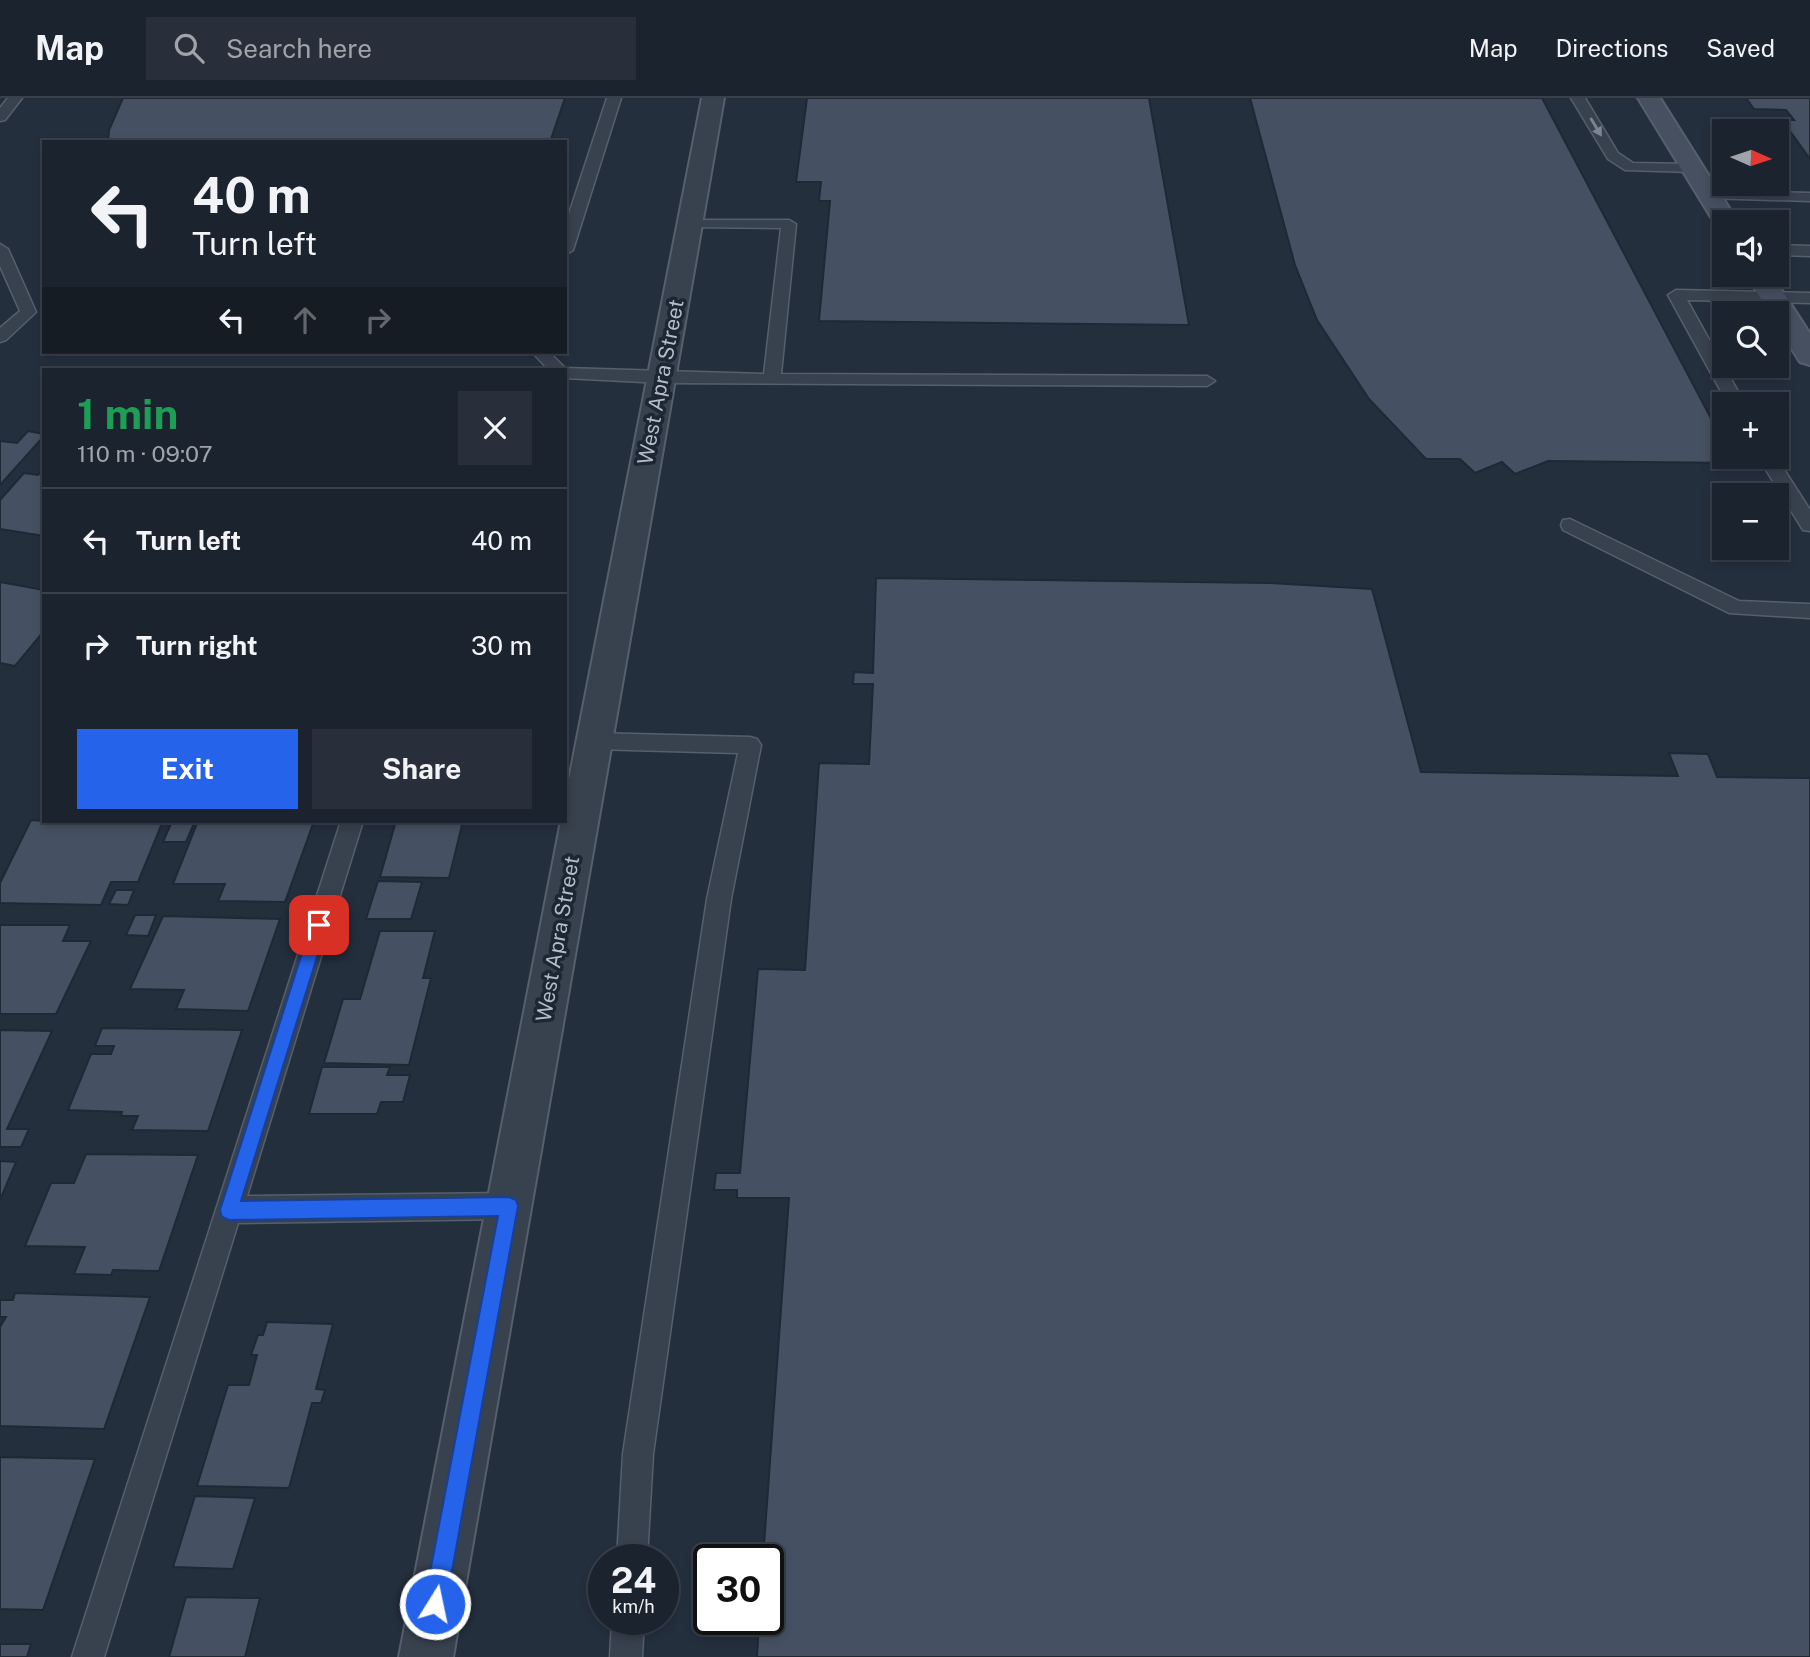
<!DOCTYPE html>
<meta charset="utf-8">
<style>
body{margin:0;font-family:"Public Sans",sans-serif;background:#282f3a;color:#f1f3f6;height:100vh;display:flex;flex-direction:column;font-size:26px;white-space:nowrap}
*{box-sizing:border-box;margin:0}
p{font-size:23px;color:#a0a4aa}
.icon{flex:none;width:38px;height:38px;fill:none;stroke:currentColor;stroke-width:2;stroke-linecap:round;stroke-linejoin:round}
.map{position:relative;flex:1;overflow:hidden}
.drawer{position:absolute;left:42px;top:270px;width:525px;height:455px;display:flex;flex-direction:column;background:#1b232e;border-radius:0px;box-shadow:0 4px 10px #0003,0 0 0 2px #39404a}
.drawer>*{flex:none}
.banner{position:absolute;left:42px;top:42px;width:525px;height:214px;border-radius:0px;box-shadow:0 4px 10px #0003,0 0 0 2px #39404a;background:#1b232e;color:#f1f3f6;overflow:hidden}
.needle{width:46px;rotate:93deg}
.fabs{position:absolute;left:1712px;top:21px;display:grid;gap:14px}
.fabs a{display:grid;place-items:center;width:77px;height:77px;border-radius:0px;background:#1b232e;box-shadow:0 4px 10px #0003,0 0 0 2px #39404a;font-size:35px}
.speed{position:absolute;left:588px;top:1446px;display:flex;gap:14px;font-size:35px;font-weight:700;text-align:center}
.speed>*{display:grid;place-content:center;width:91px;height:91px;border-radius:50%;background:#1b232e;box-shadow:0 4px 10px #0003,0 0 0 2px #39404a;line-height:1}
.speed small{font-size:18px;font-weight:400}
.speed .limit{border:4px solid #111;border-radius:10px;background:#fff;color:#111}
.pin{position:absolute;display:grid;place-items:center;width:60px;height:60px;color:#fff;margin:-30px;border-radius:14px;box-shadow:0 4px 10px #0006}
.me{position:absolute;width:77px;margin:-38px;rotate:10deg;stroke-linejoin:round;filter:drop-shadow(0 0 5px #0008)}
.turn{display:flex;align-items:center;gap:24px;height:147px;padding:0 35px;font-size:32px}
.turn .icon{width:91px;height:91px;stroke-width:2.5}
.turn b{display:block;font-size:49px;line-height:60px}
.lanes{display:flex;align-items:center;height:66px;padding:0 35px;background:#0003;justify-content:center;gap:35px;direction:ltr}
.lanes .off{opacity:.35}
.round{display:grid;place-items:center;flex:none;width:74px;height:74px;border-radius:0px;background:#282f3a}
.summary{display:flex;align-items:center;justify-content:space-between;height:119px;padding:0 35px}
h1{font-size:42px;font-weight:700;line-height:52px;color:#1e9e55}
.primary-button{display:flex;gap:14px;margin-top:auto;padding:14px 35px}
.primary-button a{flex:1;height:80px;border-radius:0px;background:#2563eb;color:#fff;font-size:28px;font-weight:700;line-height:80px;text-align:center}
.primary-button a+a{background:#282f3a;color:#f1f3f6}
ul{padding:0;list-style:none}
li{display:flex;align-items:center;gap:21px;height:105px;padding:0 35px;border-top:2px solid #39404a}
li div{flex:1}
li b{display:block;font-size:26px}
li em{font-style:normal}
header{display:flex;align-items:center;gap:42px;box-sizing:border-box;height:98px;padding:0 35px;background:#1b232e;border-bottom:2px solid #39404a}
header strong{font-size:33px}
nav{display:flex;gap:38px;margin-inline-start:auto;font-size:24px}
.search{width:490px;height:63px;background:#282f3a;display:flex;align-items:center;gap:18px;box-sizing:border-box;padding:0 24px;border-radius:0px;color:#a0a4aa;font-size:26px}
.map>svg:first-child{display:block}
.building{fill:#455162;stroke:#1f2835;stroke-width:2}
.lines{fill:none;stroke-linecap:round;stroke-linejoin:round}
.lane-casing{stroke:#565f6c;stroke-width:3}
.street-casing{stroke:#565f6c;stroke-width:4}
.secondary-casing{stroke:#565f6c;stroke-width:4}
.lane{fill:#38414e;fill-rule:evenodd}
.street{fill:#38414e;fill-rule:evenodd}
.secondary{fill:#465061;fill-rule:evenodd}
.oneway{fill:#7c8592}
.route{fill:#2563eb;stroke:#184099;stroke-width:2}
.labels{text-anchor:middle;stroke-width:7;stroke-linejoin:round;paint-order:stroke}
.street-label{font-size:21px;fill:#b4bcc9;stroke:#1d2633}
</style>
<header>
<strong>Map</strong>
<div class="search"><svg class="icon" aria-label="search" viewBox="0 0 24 24"><circle cx="10" cy="10" r="6"/><path d="M15 15l6 6"/></svg>Search here</div>
<nav><a>Map</a><a>Directions</a><a>Saved</a></nav>
</header>
<div class="map">
<svg width="1810" height="1559" viewBox="0 0 1810 1559">
<rect width="100%" height="100%" fill="#242f3e"/>
<g class="building">
<path d="M123,0H565L550,44H108L109,32Z"/>
<path d="M807,0H1149L1189,227L819,223L830,103H819L821,84H796Z"/>
<path d="M1250,0H1542L1724,345V359H1731L1734,365L1548,363L1515,376L1502,364L1475,375L1460,361H1426L1369,301L1317,222L1295,167Z"/>
<path d="M1746,0H1810V61L1782,22H1794L1786,12L1754,11Z"/>
<path d="M28,333L44,336V338L0,387V343L17,345Z"/>
<path d="M44,370V438L0,431V402L24,375L38,377Z"/>
<path d="M876,480L1269,485L1372,491L1421,674L1678,678L1669,655L1708,656L1717,679L1810,680V1559H757L759,1521H768V1461H763L789,1100H737V1092H714L716,1075H740L758,871L805,872L819,665L869,666L873,586H853L854,574L873,575Z"/>
<path d="M0,484L44,492V526L41,530L44,533L15,568L0,565Z"/>
<path d="M31,722L44,723H163L138,784H111L101,807L0,805V785Z"/>
<path d="M172,723H195L186,744H163Z"/>
<path d="M198,723H314L285,804L218,803L225,786H173Z"/>
<path d="M396,723H463L449,780L380,779Z"/>
<path d="M378,783L422,784L411,821H366Z"/>
<path d="M116,792H134L128,807L109,806Z"/>
<path d="M135,817H156L148,838L126,837Z"/>
<path d="M163,818L280,821L248,913L176,911L184,892L130,891Z"/>
<path d="M0,827H70L63,843H91L56,916H0Z"/>
<path d="M380,833H435L423,880H431L409,967L324,965L343,901H360Z"/>
<path d="M102,930L242,932L208,1033L132,1032L138,1018H121L122,1014L68,1012L91,956H111L114,948H95Z"/>
<path d="M0,932L52,933L7,1031H29L21,1049H0Z"/>
<path d="M322,969H390L387,977H410L403,1004H381L377,1016H309Z"/>
<path d="M86,1056L198,1057L159,1173L113,1172L111,1177L74,1176L85,1149L25,1148L51,1085H74Z"/>
<path d="M0,1063L16,1064L0,1102Z"/>
<path d="M15,1195L150,1199L104,1331L0,1328V1229L6,1219H0V1202H13Z"/>
<path d="M267,1224L333,1226L316,1291L325,1292L321,1305H312L289,1390L197,1388L228,1287H249L257,1257H251L258,1237H263Z"/>
<path d="M0,1359L95,1361L43,1512L0,1511Z"/>
<path d="M195,1398L255,1400L233,1471L173,1469Z"/>
<path d="M186,1499L260,1500L245,1559H169Z"/>
<path d="M0,1546H31L27,1559H0Z"/>
</g>
<g class="lines">
<g class="lane-casing">
<g id="lane">
<path d="M8,0H22L5,22L0,23V10Z"/>
<path d="M607,0H621L573,152L565,157V128Z"/>
<path d="M1571,0H1585L1618,55L1633,65L1692,66L1699,70L1692,74L1625,72L1608,61Z"/>
<path d="M1709,93L1810,95V103L1704,100L1702,97Z"/>
<path d="M690,122H789L796,126L781,276L1207,278L1215,283L1207,288L662,285L565,280V271H548L532,254H549L565,270L764,276L781,130L685,129L683,126Z"/>
<path d="M0,146L8,151L36,214L6,242L0,244V230L20,213L0,168Z"/>
<path d="M1776,147L1810,148V158L1776,157Z"/>
<path d="M1676,192L1810,195V205L1687,202L1745,306H1728L1668,197Z"/>
<path d="M1758,359H1776L1810,412V433L1803,432Z"/>
<path d="M1570,421L1739,503L1810,506V520L1729,515L1563,432L1561,427L1563,422Z"/>
<path d="M594,635L750,639L757,641L761,647L731,801L653,1356L647,1461H617L623,1356L707,801L738,655L594,651L587,649L583,643L587,637Z"/>
<path d="M341,723H363L247,1098L509,1095L518,1099L522,1108L518,1117L509,1121L238,1125L104,1559H72Z"/>
<path d="M612,1521H644L642,1559H610Z"/>
</g>
</g>
<g class="street-casing">
<path id="street" d="M702,0H724L453,1559H399L561,723H565V702Z"/>
</g>
<g class="secondary-casing">
<g id="secondary">
<path d="M1638,0H1660L1738,124H1724V131L1717,129Z"/>
<path d="M1746,177H1772L1810,236V267L1800,264L1776,226V215H1770Z"/>
</g>
</g>
<use href="#lane" class="lane"/>
<use href="#street" class="street"/>
<use href="#secondary" class="secondary"/>
</g>
<defs><path id="oneway-solid" d="M-6-.8H1V-3.2L6.5 0L1 3.2V.8H-6Z" transform="scale(1.75)"/></defs>
<use class="oneway" href="#oneway-solid" transform="translate(1596 29) rotate(59)"/>
<path class="route" d="M319,820L325,822L327,827L241,1103L509,1099L516,1102L518,1108L446,1506L443,1514L435,1517L428,1514L424,1506L498,1118L229,1122L222,1119L220,1112L311,827L313,822Z"/>
<g class="labels">
<g class="street-label">
<text transform="translate(661 284) rotate(-79)" y="7">West Apra Street</text>
<text transform="translate(558 841) rotate(-80)" y="7">West Apra Street</text>
</g>
</g>
</svg>
<div class="fabs">
<a><svg class="needle" viewBox="-14 -14 28 28"><path d="M0-13l5 13h-10z" fill="#e53935"/><path d="M0 13l5-13h-10z" fill="#a0a4aa"/></svg></a>
<a><svg class="icon" aria-label="sound" viewBox="0 0 24 24"><path d="M4 9h4l5-4v14l-5-4H4zM17 9q2 3 0 6"/></svg></a>
<a><svg class="icon" aria-label="search" viewBox="0 0 24 24"><circle cx="10" cy="10" r="6"/><path d="M15 15l6 6"/></svg></a>
<a>+</a>
<a>−</a>
</div>
<div class="speed"><div>24<small>km/h</small></div><div class="limit">30</div></div>
<div class="pin" style="left:319px;top:827px;background:#d93025"><svg class="icon" aria-label="arrive" viewBox="0 0 24 24"><path d="M6 21V4h12l-3 4 3 4H6"/></svg></div>
<svg class="me" style="left:435px;top:1506px" viewBox="-20 -20 40 40"><circle r="17" fill="#2563eb" stroke="#fff" stroke-width="3"/><path d="M0-11L8 9 0 5-8 9z" fill="#fff"/></svg>
<div class="banner">
<div class="turn"><svg class="icon" aria-label="left" viewBox="0 0 24 24"><path d="M17 20v-9H6M10 6l-5 5 5 5"/></svg><div><b>40 m</b>Turn left</div></div>
<div class="lanes"><svg class="icon" aria-label="left" viewBox="0 0 24 24"><path d="M17 20v-9H6M10 6l-5 5 5 5"/></svg><svg class="icon off" aria-label="ahead" viewBox="0 0 24 24"><path d="M12 20V5M6 11l6-6 6 6"/></svg><svg class="icon off" aria-label="right" viewBox="0 0 24 24"><path d="M7 20v-9h11M14 6l5 5-5 5"/></svg></div>
</div>
<section class="drawer">
<div class="summary"><div><h1>1 min</h1><p>110 m · 09:07</p></div><a class="round"><svg class="icon" aria-label="close" viewBox="0 0 24 24"><path d="M6 6l12 12M18 6L6 18"/></svg></a></div>
<ul>
<li><svg class="icon" aria-label="left" viewBox="0 0 24 24"><path d="M17 20v-9H6M10 6l-5 5 5 5"/></svg><div><b>Turn left</b></div><em>40 m</em></li>
<li><svg class="icon" aria-label="right" viewBox="0 0 24 24"><path d="M7 20v-9h11M14 6l5 5-5 5"/></svg><div><b>Turn right</b></div><em>30 m</em></li>
</ul>
<div class="primary-button"><a>Exit</a><a>Share</a></div>
</section>
</div>
